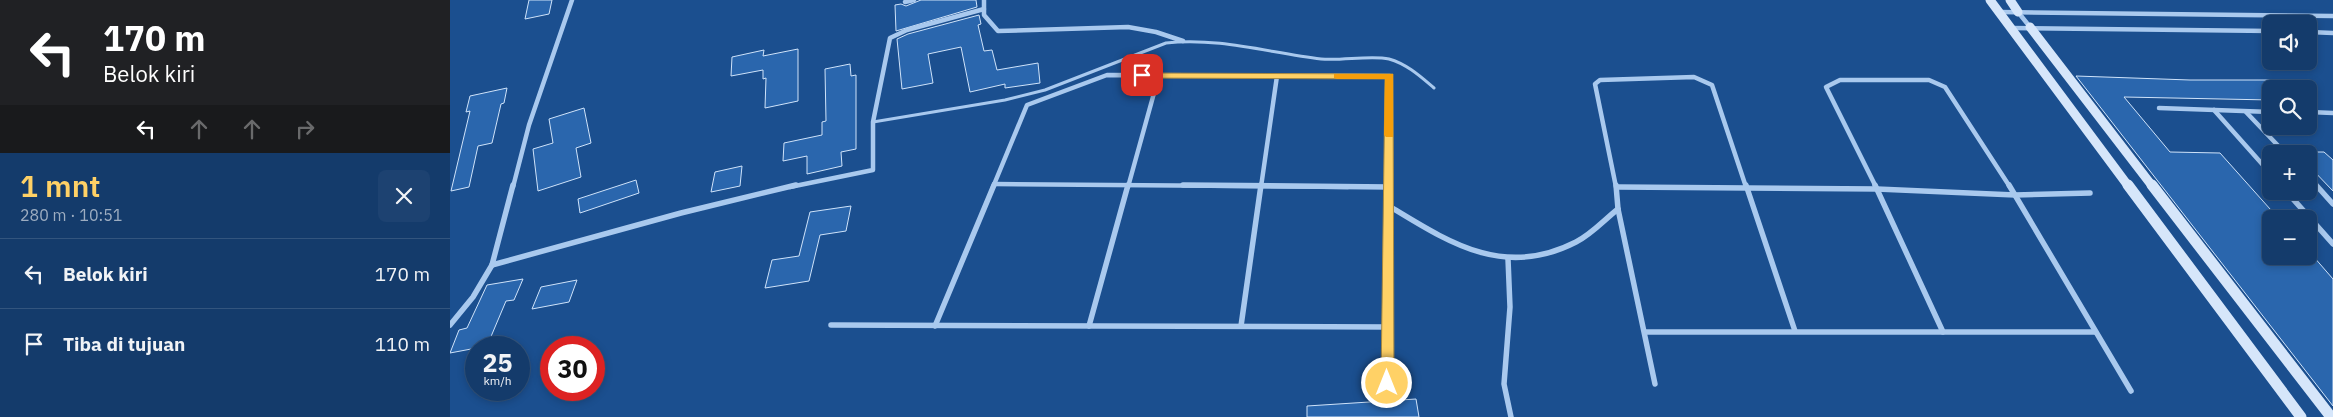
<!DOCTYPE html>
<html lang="id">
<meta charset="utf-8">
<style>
body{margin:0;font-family:"IBM Plex Sans",sans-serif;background:#1d4271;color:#f1f3f6;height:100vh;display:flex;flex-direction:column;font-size:19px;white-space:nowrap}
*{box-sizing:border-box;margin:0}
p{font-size:16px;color:#9dadc1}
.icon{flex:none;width:28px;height:28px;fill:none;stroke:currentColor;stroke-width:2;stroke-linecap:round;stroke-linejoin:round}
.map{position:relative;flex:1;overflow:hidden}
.panel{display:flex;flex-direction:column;background:#143b6b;width:450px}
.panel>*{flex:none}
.banner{background:#202124;color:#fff;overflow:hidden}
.fabs{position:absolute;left:1812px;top:15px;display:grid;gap:10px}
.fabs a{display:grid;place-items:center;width:55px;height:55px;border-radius:8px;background:#143b6b;box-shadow:0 2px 8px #0003,0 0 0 1px #33557e;font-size:25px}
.speed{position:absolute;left:15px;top:336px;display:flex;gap:10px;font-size:25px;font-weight:700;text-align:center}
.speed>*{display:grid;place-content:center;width:65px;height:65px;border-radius:50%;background:#143b6b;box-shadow:0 2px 8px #0003,0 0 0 1px #33557e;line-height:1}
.speed small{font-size:12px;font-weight:400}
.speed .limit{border:8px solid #d22;background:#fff;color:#111}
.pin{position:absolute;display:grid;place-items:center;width:42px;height:42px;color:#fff;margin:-21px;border-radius:10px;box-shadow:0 2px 8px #0006}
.me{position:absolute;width:55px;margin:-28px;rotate:0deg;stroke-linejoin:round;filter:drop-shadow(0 0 4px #0008)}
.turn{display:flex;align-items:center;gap:18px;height:105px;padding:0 20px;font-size:22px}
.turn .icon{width:65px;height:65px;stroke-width:2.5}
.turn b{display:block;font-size:35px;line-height:42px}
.lanes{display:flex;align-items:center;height:48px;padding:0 20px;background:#0003;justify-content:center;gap:25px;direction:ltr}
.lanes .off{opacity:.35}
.round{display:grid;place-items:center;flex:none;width:52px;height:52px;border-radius:8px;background:#1d4271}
.summary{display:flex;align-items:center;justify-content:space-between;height:85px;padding:0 20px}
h1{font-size:30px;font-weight:600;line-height:38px;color:#ffd166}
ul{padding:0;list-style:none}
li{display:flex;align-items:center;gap:15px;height:70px;padding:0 20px;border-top:1px solid #33557e}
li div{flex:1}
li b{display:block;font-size:19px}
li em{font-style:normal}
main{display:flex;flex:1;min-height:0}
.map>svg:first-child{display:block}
.building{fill:#2a66ad;stroke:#cfe3fa}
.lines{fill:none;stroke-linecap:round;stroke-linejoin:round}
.lane{stroke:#a9c9ee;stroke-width:3}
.street-far1{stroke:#a9c9ee;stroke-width:4.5}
.street{stroke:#a9c9ee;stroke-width:5.5}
.secondary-far1{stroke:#d6e6fa;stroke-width:9}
.secondary{stroke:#d6e6fa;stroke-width:11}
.route{fill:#ffd166;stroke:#a68842}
.slow{fill:#f59e0b}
</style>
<main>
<section class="panel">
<div class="banner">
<div class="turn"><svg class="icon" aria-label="left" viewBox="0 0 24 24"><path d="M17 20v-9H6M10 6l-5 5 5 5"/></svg><div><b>170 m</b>Belok kiri</div></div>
<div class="lanes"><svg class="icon" aria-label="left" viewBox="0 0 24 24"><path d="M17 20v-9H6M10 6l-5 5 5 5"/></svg><svg class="icon off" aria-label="ahead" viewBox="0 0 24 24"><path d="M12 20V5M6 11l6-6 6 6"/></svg><svg class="icon off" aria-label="ahead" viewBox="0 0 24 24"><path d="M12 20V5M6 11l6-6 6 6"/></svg><svg class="icon off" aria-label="right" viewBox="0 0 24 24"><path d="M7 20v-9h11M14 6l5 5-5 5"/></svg></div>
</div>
<div class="summary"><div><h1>1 mnt</h1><p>280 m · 10:51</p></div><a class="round"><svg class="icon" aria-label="close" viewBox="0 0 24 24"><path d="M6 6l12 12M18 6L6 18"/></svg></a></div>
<ul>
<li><svg class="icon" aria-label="left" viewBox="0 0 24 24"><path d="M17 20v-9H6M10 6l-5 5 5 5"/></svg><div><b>Belok kiri</b></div><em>170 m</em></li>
<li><svg class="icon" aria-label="arrive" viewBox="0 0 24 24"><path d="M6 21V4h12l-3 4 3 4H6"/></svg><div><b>Tiba di tujuan</b></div><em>110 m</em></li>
</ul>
</section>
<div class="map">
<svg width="1883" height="417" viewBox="0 0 1883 417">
<rect width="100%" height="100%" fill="#1b4f8f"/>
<g class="building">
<path d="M79,0H102L99,14L75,19Z"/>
<path d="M471,0H526L527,7L446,31L445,5L451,4L456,6Z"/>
<path d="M529,15L531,24L528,25L534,51L542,50L547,70L588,63L590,83L555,88V84L520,92L511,47L478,54L483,83L452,89L447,39L458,34Z"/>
<path d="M348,49V101L315,108L316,78L313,79V70L281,76L282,57L314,50L313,56Z"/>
<path d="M400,64L401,76L406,75V149L391,152L392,166L357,174V156L333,161L334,143L372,135V122L376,121L375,69Z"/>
<path d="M1626,76L1740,80H1821V100L1674,97L1720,152L1770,153L1829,219H1821V256H1863L1883,279V406Z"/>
<path d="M57,88L54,103L51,104L42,143L28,146L19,187L1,191L20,111L16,112L20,96Z"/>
<path d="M134,108L141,143L126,148L131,177L88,191L83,149L103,143L99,119Z"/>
<path d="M1844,152H1874L1883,160V191L1859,166V154Z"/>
<path d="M292,166L290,186L261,192L265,172Z"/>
<path d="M186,180L189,193L130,213L128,199Z"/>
<path d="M401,206L396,231L370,235L359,281L315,288L322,260L349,256L360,212Z"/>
<path d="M73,279L64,300L56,301L37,346L0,353L9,330L17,328L37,285Z"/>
<path d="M127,280L119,302L82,309L91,287Z"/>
<path d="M966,399L969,417H857V406Z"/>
</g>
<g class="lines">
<path class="lane" d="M423,122L555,100L595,90L716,43C768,37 820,53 871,59C891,61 921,55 939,59C957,64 971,77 984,88"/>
<g class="street-far1">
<path d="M534,0V15L548,31L678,27L706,32L733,41"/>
<path d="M455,2L464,0"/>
<path d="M1549,12L1883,16"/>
<path d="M1568,12L1580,27"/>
<path d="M1560,28L1821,31"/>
<path d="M1859,32L1883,33"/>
<path d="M1709,108L1821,112"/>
<path d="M1764,110L1821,174"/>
<path d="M1796,112L1836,154"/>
<path d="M1859,112L1883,113"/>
<path d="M1859,178L1867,187"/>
<path d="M544,184L898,187"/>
<path d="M63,187L79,125L122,0"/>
<path d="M340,187L423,170V122L440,38L457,30L534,9"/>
<path d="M543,187L577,105L657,75L940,76L939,187"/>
<path d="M678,187L709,75"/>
<path d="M811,187L827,76"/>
<path d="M1166,187L1145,84L1150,80L1244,77L1262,85L1296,187"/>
<path d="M1426,187L1376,87L1390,80H1479L1495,87L1560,187"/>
</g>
<g class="street">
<path d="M733,185L939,187"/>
<path d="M1166,185L1168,209L1205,384"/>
<path d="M1296,185L1345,331"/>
<path d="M1425,185L1493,332"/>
<path d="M1559,185L1681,391"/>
<path d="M1866,185L1883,204"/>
<path d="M1168,187L1427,189L1565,195L1640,193"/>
<path d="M1836,191L1883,244"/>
<path d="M939,206C1000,243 1054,279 1126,242C1142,234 1154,220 1168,209"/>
<path d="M1058,259L1060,307L1054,384L1061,417"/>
<path d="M42,265L231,213L346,185"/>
<path d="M0,325L23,297L42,265L63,185"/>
<path d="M381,325L938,327"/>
<path d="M485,326L544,185"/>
<path d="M639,326L678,185"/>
<path d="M791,326L811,185"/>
<path d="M1195,332H1645"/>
<path d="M937,383L939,185"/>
</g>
<g class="secondary-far1">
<path d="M1540,0L1679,187"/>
<path d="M1560,0L1568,12"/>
<path d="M1580,27L1703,187"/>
</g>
<g class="secondary">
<path d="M1678,185L1851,417"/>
<path d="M1702,185L1881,417"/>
</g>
</g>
<path class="route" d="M688,73L943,74L944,383L942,387L937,389L931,383L935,79L692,78L688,77Z"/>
<path class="slow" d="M884,74H943V137H936L934,135L935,79H887L884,78Z"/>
</svg>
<div class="fabs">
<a><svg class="icon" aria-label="sound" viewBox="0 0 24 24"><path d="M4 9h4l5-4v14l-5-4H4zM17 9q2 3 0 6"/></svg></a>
<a><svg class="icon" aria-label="search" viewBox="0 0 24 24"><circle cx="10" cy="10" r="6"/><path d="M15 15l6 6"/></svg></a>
<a>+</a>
<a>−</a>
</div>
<div class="speed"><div>25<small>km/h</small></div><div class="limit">30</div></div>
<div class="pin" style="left:692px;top:75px;background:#d93025"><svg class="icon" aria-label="arrive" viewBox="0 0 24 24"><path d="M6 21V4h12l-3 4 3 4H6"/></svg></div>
<svg class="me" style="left:937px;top:383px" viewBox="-20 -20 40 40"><circle r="17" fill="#ffd166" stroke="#fff" stroke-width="3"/><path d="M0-11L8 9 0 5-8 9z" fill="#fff"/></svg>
</div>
</main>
